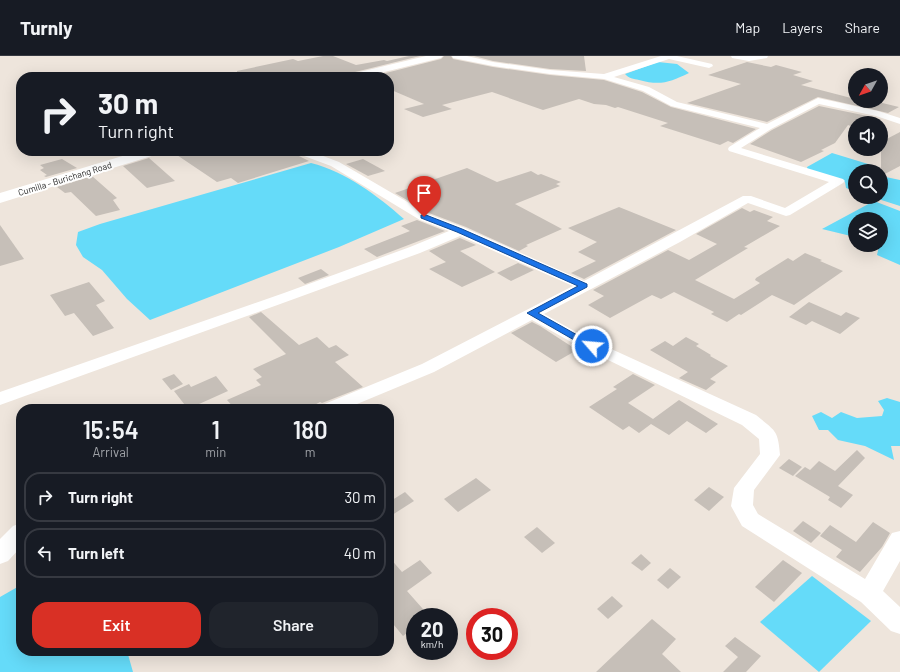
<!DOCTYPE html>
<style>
body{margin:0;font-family:Barlow,sans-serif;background:#20242c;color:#f1f3f6;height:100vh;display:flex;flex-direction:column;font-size:15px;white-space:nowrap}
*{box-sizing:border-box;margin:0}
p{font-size:13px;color:#9ea1a6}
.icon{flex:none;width:22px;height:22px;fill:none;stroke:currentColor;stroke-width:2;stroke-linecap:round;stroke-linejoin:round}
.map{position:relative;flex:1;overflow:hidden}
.panel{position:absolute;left:16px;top:348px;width:378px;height:252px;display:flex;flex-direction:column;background:#171b24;border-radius:16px;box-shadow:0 4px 16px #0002}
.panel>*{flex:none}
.hud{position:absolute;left:16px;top:16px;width:378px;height:84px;border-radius:16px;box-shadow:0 4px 16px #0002;background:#171b24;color:#f1f3f6;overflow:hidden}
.needle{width:26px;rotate:230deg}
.controls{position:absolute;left:848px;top:12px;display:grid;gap:8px}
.controls a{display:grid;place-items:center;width:40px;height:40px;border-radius:50%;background:#171b24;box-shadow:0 4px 16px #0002;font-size:20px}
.speed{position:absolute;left:406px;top:552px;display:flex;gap:8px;font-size:20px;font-weight:700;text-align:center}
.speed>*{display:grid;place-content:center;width:52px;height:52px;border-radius:50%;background:#171b24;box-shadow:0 4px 16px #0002;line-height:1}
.speed small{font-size:10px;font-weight:400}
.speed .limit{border:6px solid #d22;background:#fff;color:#111}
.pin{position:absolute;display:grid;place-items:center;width:34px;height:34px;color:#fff;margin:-41px -17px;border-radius:50% 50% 50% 0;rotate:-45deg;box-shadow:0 0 4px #0007}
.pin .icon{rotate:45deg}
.me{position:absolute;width:44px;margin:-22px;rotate:297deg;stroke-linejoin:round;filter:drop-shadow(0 0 3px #0008)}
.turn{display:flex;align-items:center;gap:14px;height:84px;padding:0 16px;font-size:18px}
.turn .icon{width:52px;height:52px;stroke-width:2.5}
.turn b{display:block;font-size:28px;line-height:34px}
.eta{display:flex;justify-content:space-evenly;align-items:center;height:68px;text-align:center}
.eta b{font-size:24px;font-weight:600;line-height:28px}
.cta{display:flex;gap:8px;margin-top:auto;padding:8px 16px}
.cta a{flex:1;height:46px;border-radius:16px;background:#d93025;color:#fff;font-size:16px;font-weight:600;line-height:46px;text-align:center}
.cta a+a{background:#20242c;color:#f1f3f6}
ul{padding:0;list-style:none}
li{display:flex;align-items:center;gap:12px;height:50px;margin:0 8px 6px;padding:0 8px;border:2px solid #363941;border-radius:16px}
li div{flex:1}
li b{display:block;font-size:15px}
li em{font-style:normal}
header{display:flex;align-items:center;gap:24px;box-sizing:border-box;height:56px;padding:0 20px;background:#171b24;border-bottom:1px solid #363941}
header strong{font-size:19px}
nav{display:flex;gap:22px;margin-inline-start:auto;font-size:14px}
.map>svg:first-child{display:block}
.water{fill:#65dbf9}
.building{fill:#c6bfb8}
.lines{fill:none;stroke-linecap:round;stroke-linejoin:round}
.street{fill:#fff;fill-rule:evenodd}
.secondary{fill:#fff;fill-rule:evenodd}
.route{fill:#1a73e8;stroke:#114b97}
.labels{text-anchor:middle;stroke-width:4;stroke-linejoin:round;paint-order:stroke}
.far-street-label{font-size:9px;fill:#2b2b2b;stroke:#fff}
</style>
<header>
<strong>Turnly</strong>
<nav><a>Map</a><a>Layers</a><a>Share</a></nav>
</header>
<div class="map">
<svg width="900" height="616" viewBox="0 0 900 616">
<rect width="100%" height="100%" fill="#eee5dc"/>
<g class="water">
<path d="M658,6L677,8L689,17C670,26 661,30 639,24C634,23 628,22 625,18Z"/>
<path d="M832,97L878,111L877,115H855V135L846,132L845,126L808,115L807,111Z"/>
<path d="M311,107C346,116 378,140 404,163L339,191L150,264L127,243L102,214L83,201L76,189L78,176L100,168Z"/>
<path d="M881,120L900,124V150L872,141H881Z"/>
<path d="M874,145L900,155V209L877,199L879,190L877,189H881V163H855V181L822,173Z"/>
<path d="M887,342L900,346V390H891L894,404L865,390L838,384L828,374H819L812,360L821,356L832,362L841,356L857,362L882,360L884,354L878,345Z"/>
<path d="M812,520L871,565L819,616L760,566Z"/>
<path d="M21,529V595H127L133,616H0V541Z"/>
</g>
<g class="building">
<path d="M323,0H333L356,9L384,4L387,5L409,0H420L347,18L345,21H237V15L293,3L298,5Z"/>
<path d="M444,0H451L453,3L493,11L550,19L604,24L642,36L671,51L756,73L733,87L728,85L720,89L660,70L668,67L618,51L615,52L606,49L594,48L579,43L543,54L492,36L442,49L452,53L423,61L404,53L424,48L389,33V21H370L441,3Z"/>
<path d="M474,0H584L586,15L550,13L493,5Z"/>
<path d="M747,6L771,11L776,9L802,16L793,19L813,25L801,29L855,43V45H874L899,51L888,57L818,41L767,66L687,47L741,28L708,19Z"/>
<path d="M819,50L877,62L867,67H855V70L853,71L848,69L835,87L821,94L824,95L801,106L750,88L772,74Z"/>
<path d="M900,76V110L881,120V86Z"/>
<path d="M171,95H293L295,98L309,105L238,127L231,122L217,126Z"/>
<path d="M149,102L175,125L147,132L123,110Z"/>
<path d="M62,103L77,112L46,121L44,120L47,119L40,114L44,112L40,109Z"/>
<path d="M363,103L385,115L368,120L346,108Z"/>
<path d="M467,112L497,126L531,115L538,119L541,118L561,126L556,128L560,130L515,148L562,173L526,189L528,190L519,195L466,171L429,157L395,137Z"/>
<path d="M92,120L117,142L113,144L120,154L96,160L71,136L65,137L57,131Z"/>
<path d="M619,151L676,174L584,223L571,217L596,205L578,196L597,186L568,172Z"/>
<path d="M742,152L750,156L754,154L773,161L767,165L780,170L744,191L748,192L695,224L734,243L760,227L755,224L756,222L788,202L793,205L805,197L822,204L820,205L843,215L794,249L772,239L741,259L739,258L727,266L711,258L714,256L674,236L661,243L652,239L610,262L588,249L604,240L593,234L668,194L689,204L717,188L696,178Z"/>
<path d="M417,164L445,175L377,201L364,193L410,175L401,170Z"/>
<path d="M0,169L24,203L0,210Z"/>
<path d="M460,182L476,189L460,195L495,216L462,231L429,213L446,206L429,195Z"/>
<path d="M518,207L534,214L511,225L497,217Z"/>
<path d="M321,213L329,219L305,228L298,222Z"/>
<path d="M89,226L105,245L96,249L114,272L93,280L74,257L65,260L50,239Z"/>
<path d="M809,246L841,260L846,256L860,262L840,278L812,265L806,269L789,261Z"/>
<path d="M261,256L299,289L317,281L329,292L336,289L349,299L335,306L363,331L322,347L320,346L307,353H235L227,344L261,329L256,324L262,321L253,313L286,298L249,261Z"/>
<path d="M532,266L540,270L577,294L556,306L511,277Z"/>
<path d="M686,281L699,288L696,290L711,299L710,300L728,310L710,323L716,326L706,334L679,322L688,316L650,294L665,285L673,290Z"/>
<path d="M174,318L183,328L171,334L162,323Z"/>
<path d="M633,318L655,329L628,347L653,363L679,344L718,368L706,377L687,365L669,379L651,368L639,377L629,370L623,374L589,351L617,333L613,331Z"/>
<path d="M216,320L228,335L188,353L174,335L189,328L191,331Z"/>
<path d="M857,394L865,402L838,430L853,439L841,452L828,444L830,441L795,420L805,411L810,414L819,405L835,415Z"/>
<path d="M789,403L802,411L793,420L779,412Z"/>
<path d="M476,422L491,434L458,456L444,443Z"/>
<path d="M709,431L724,441L709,455L694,444Z"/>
<path d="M405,436L414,445L389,461V446Z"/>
<path d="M803,465L821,477L811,487L793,475Z"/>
<path d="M873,466L890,477L882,491L860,516L836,501L842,494L820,480L830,469L856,486Z"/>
<path d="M537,471L555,487L542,497L524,481Z"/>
<path d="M641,498L651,507L642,515L631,507Z"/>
<path d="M389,501L402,516L420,504L432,517L407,535L430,561H415V570L403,580L389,563Z"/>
<path d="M783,504L802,517L774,546L755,531Z"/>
<path d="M670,512L681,521L668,533L657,524Z"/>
<path d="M612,540L623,550L608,563L597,553Z"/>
<path d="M652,563L676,583L662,598L681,616H596Z"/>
<path d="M735,581L761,600L746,616H723L738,601L725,590Z"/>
</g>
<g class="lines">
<g class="street">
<path d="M452,0H467L493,6L550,14L604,18L661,0H677L712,8L713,10L709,12L669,3L614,21L649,31L677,46L767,68L818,42L878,55L900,62V68L876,60L819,48L771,73L741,92L843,123L845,125L843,127L790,159L786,160L748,147L680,186L544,258L585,281L756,359C775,375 778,373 780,399L754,434L753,449L758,458L865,523L892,477L900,475V505L883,535L900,551V578L891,575L861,546L742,470L731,450L734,432L760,398L759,383L742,369L573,287L532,264L434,316L345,353H319L322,349L422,308L573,230L460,180L420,197L294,243L0,349V336L284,237L410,191L449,175L420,164L331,110L296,97L295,95H310L339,106L428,158L465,172L584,225L743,140H751L785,152L829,126L729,95L728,93L729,91L760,72L671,50L643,35L604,23L550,18L493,10L453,2Z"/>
<path d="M731,0H768L767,2L749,5L732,2Z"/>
<path d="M21,467V491L8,505L0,508V483L13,470Z"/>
</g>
<g class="secondary">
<path d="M426,0H443L441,2L364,21H346L347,19Z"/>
<path d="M139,95H160L158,98L0,147V137Z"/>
</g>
</g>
<path class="route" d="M421,159H426L462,173L587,228V231L538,257L595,289L596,290L595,292H588L527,257L578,230L457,176L421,162Z"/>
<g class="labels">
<g class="far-street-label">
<text transform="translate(65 123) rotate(-17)" y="3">Cumilla - Burichang Road</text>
</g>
</g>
</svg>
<div class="controls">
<a><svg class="needle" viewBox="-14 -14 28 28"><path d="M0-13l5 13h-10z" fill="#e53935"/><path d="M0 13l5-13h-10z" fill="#9ea1a6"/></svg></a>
<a><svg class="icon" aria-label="sound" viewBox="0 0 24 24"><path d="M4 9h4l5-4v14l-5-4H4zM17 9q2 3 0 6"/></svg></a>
<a><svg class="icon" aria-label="search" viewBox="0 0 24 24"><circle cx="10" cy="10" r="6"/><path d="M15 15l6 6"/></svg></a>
<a><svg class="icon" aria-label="layers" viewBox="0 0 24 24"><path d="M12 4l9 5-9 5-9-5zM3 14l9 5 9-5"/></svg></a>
</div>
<div class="speed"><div>20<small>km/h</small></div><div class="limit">30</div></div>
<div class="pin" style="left:424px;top:161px;background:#d93025"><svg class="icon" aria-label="arrive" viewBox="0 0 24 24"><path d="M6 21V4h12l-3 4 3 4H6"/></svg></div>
<svg class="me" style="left:592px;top:290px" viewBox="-20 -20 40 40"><circle r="17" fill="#1a73e8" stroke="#fff" stroke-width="3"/><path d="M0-11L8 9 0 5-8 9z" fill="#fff"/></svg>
<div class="hud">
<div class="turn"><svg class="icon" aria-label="right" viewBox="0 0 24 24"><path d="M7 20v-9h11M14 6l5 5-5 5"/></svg><div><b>30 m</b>Turn right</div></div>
</div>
<section class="panel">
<div class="eta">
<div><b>15:54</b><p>Arrival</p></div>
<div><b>1</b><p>min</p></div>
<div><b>180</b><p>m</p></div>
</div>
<ul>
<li><svg class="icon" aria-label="right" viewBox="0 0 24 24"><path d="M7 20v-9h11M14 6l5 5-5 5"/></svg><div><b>Turn right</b></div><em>30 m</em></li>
<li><svg class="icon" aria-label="left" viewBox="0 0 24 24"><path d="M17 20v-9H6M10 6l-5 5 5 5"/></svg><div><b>Turn left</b></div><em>40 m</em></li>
</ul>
<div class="cta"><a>Exit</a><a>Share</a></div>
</section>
</div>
